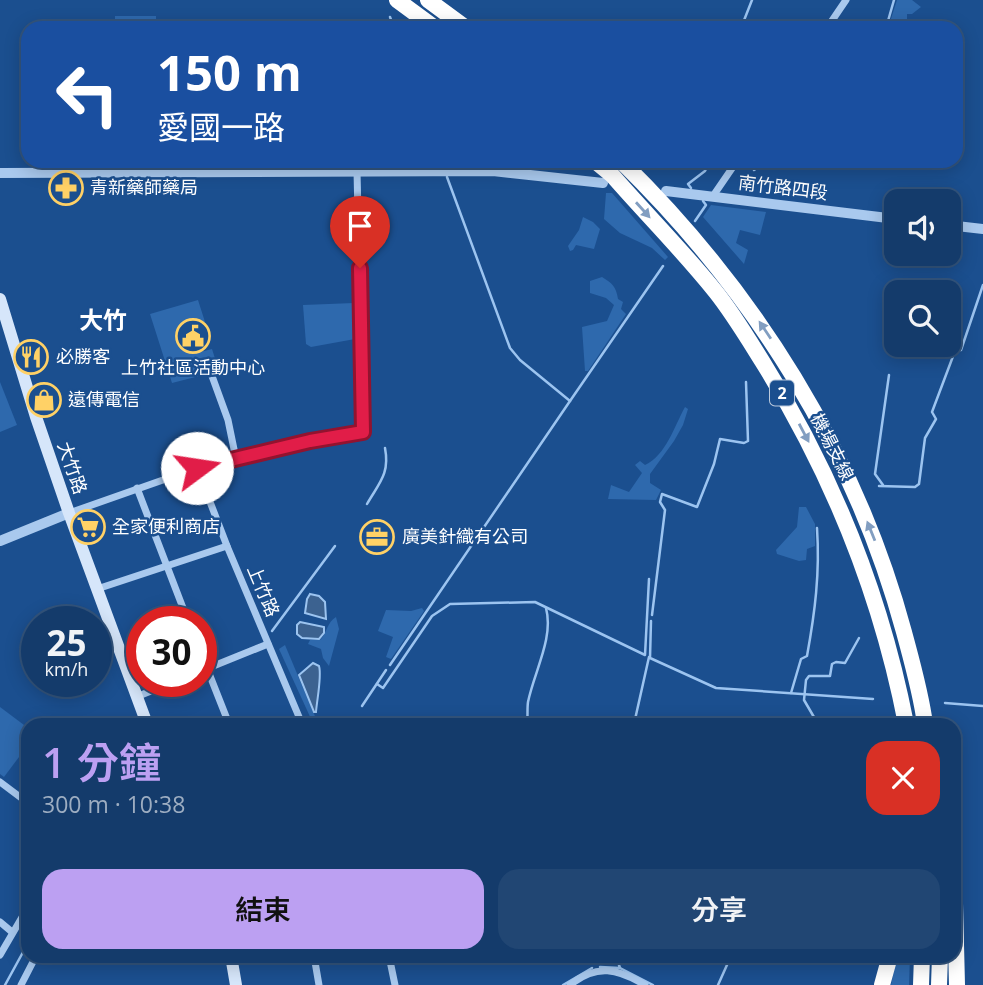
<!DOCTYPE html>
<html lang="zh-TW">
<meta charset="utf-8">
<style>
body{margin:0;font-family:"Open Sans","Noto Sans TC",sans-serif;background:#214673;color:#f1f3f6;height:100vh;display:flex;flex-direction:column;font-size:26px;white-space:nowrap}
*{box-sizing:border-box;margin:0}
p{font-size:23px;color:#9dadc1}
.icon{flex:none;width:38px;height:38px;fill:none;stroke:currentColor;stroke-width:2;stroke-linecap:round;stroke-linejoin:round}
.map{position:relative;flex:1;overflow:hidden}
.sheet{position:absolute;left:21px;top:718px;width:940px;height:245px;display:flex;flex-direction:column;background:#143b6b;border-radius:21px;box-shadow:0 4px 18px #0003,0 0 0 2px #33557e}
.sheet>*{flex:none}
.banner{position:absolute;left:21px;top:21px;width:942px;height:147px;border-radius:21px;box-shadow:0 4px 18px #0003,0 0 0 2px #33557e;background:#1a4fa0;color:#fff;overflow:hidden}
.controls{position:absolute;left:884px;top:189px;display:grid;gap:14px}
.controls a{display:grid;place-items:center;width:77px;height:77px;border-radius:14px;background:#143b6b;box-shadow:0 4px 18px #0003,0 0 0 2px #33557e;font-size:35px}
.speed{position:absolute;left:21px;top:606px;display:flex;gap:14px;font-size:35px;font-weight:700;text-align:center}
.speed>*{display:grid;place-content:center;width:91px;height:91px;border-radius:50%;background:#143b6b;box-shadow:0 4px 18px #0003,0 0 0 2px #33557e;line-height:1}
.speed small{font-size:18px;font-weight:400}
.speed .limit{border:10px solid #d22;background:#fff;color:#111}
.pin{position:absolute;display:grid;place-items:center;width:60px;height:60px;color:#fff;margin:-72px -30px;border-radius:50% 50% 50% 0;rotate:-45deg;box-shadow:0 0 7px #0007}
.pin .icon{rotate:45deg}
.me{position:absolute;width:77px;margin:-38px;rotate:76deg;stroke-linejoin:round;filter:drop-shadow(0 0 5px #0008)}
.turn{display:flex;align-items:center;gap:24px;height:147px;padding:0 21px;font-size:32px}
.turn .icon{width:91px;height:91px;stroke-width:2.5}
.turn b{display:block;font-size:49px;line-height:60px}
.round{display:grid;place-items:center;flex:none;width:74px;height:74px;border-radius:21px;background:#214673}
.overview{display:flex;align-items:center;justify-content:space-between;height:119px;padding:0 21px}
h1{font-size:42px;font-weight:600;line-height:52px;color:#bca0f2}
.primary-button{display:flex;gap:14px;margin-top:auto;padding:14px 21px}
.primary-button a{flex:1;height:80px;border-radius:21px;background:#bca0f2;color:#111;font-size:28px;font-weight:600;line-height:80px;text-align:center}
.primary-button a+a{background:#214673;color:#f1f3f6}
.map>svg:first-child{display:block}
.green{fill:#2e69ad}
.water{fill:#3c6290;stroke:#9cc4f0;stroke-width:2}
.lines{fill:none;stroke-linecap:round;stroke-linejoin:round}
.stream{stroke:#9cc4f0;stroke-width:2.5}
.minor{stroke:#a9c9ee;stroke-width:7}
.tertiary{stroke:#a9c9ee;stroke-width:10}
.secondary{stroke:#d6e6fa;stroke-width:12}
.motorway{stroke:#fff;stroke-width:16}
.oneway{fill:#829ec1}
.route-casing{stroke:#92132f;stroke-width:18}
.route{stroke:#e11d48;stroke-width:12}
.labels{text-anchor:middle;stroke-width:5;stroke-linejoin:round;paint-order:stroke}
.shield{fill:#1b4f8f;stroke:#bbcadd;stroke-width:2}
.shield-label{font-size:16px;font-weight:bold;fill:#fff}
.poi-label{font-size:18px;fill:#fff;stroke:#1b4f8f;text-anchor:start}
.street-label{font-size:18px;fill:#fff;stroke:#1b4f8f}
.district-label{font-size:24px;font-weight:bold;fill:#fff;stroke:#1b4f8f}
</style>
<div class="map">
<svg width="983" height="985" viewBox="0 0 983 985">
<rect width="100%" height="100%" fill="#1b4f8f"/>
<g class="green">
<path d="M897,0H912L921,7L912,14H907V28H888Z"/>
<rect x="115" y="16" width="41" height="12"/>
<path d="M606,193H612L668,257L665,260L652,248L620,233L604,219Z"/>
<path d="M711,205L766,212L760,235L740,230L736,243L748,250L744,264L703,217Z"/>
<path d="M583,217L593,222L600,229L594,249L576,245L573,250L570,251L568,246L579,230Z"/>
<path d="M602,277C612,283 616,286 618,299L623,302L621,309L626,314L588,371H585L582,327L607,321L614,305L606,298L590,293V281Z"/>
<path d="M198,300L205,322L185,328L192,354L212,349L219,371L172,383L150,314Z"/>
<path d="M354,303L355,339L311,347L306,344L303,305Z"/>
<path d="M0,382L17,425L0,432Z"/>
<path d="M685,407L688,409L683,425L674,441L650,474V483L661,490L656,500L608,499L611,485L629,492L642,473L635,465L640,461L645,465C666,455 674,427 685,407Z"/>
<path d="M799,507H806L815,524V546L807,549L806,560L799,561L777,554L776,550L797,527Z"/>
<path d="M422,608L424,611L391,659L386,657L393,637L378,631L386,610L411,611Z"/>
<path d="M336,617L339,629L329,666L323,658L321,649L308,644L310,640H320C327,633 327,622 336,617Z"/>
<path d="M285,645L317,721H312L279,649Z"/>
<path d="M0,707L28,728V745L4,777L0,774Z"/>
<path d="M897,956H910L909,985H891Z"/>
</g>
<g class="water">
<path d="M310,594L319,596L325,602L326,619L305,613L307,599Z"/>
<path d="M300,622L324,627V633L319,639L302,638L297,634V625Z"/>
<path d="M313,663L319,666C322,676 317,699 316,712H314L299,675Z"/>
</g>
<g class="lines">
<g class="stream">
<path d="M390,17L394,28"/>
<path d="M741,28L752,0"/>
<path d="M886,28L894,0"/>
<path d="M441,161L443,164"/>
<path d="M754,170L764,164L783,161"/>
<path d="M447,177L510,348L520,360L570,401L663,266"/>
<path d="M691,188L688,184L705,171L710,161"/>
<path d="M695,221L706,205L703,201"/>
<path d="M883,485L875,474L889,375"/>
<path d="M879,486L915,487L919,484L925,438L936,419L932,412L955,351L961,350L983,285"/>
<path d="M367,504C379,483 390,474 385,448"/>
<path d="M652,615L665,510L660,502L662,494L697,507L714,464L720,439L744,443L748,441L746,382"/>
<path d="M651,621L650,658L716,688L873,699"/>
<path d="M272,631L335,546"/>
<path d="M390,665L570,401"/>
<path d="M377,684L383,688L432,616L450,604L535,602L645,655L649,579"/>
<path d="M791,693L801,659L807,656C815,612 820,573 817,528"/>
<path d="M945,703L983,706"/>
<path d="M362,706L386,670"/>
<path d="M527,724C528,717 527,709 528,702C534,672 554,638 546,608"/>
<path d="M634,724L649,657"/>
<path d="M818,724L804,700L806,680L809,676H830L832,664L836,662L845,663L859,638"/>
<path d="M600,967L620,968L616,956"/>
<path d="M620,968L653,985"/>
<path d="M5,985L28,943"/>
<path d="M563,985L592,968"/>
<path d="M718,985L731,956"/>
</g>
<g class="minor">
<path d="M827,28L846,0"/>
<path d="M713,196L737,161"/>
<path d="M212,376L228,420L236,459"/>
<path d="M197,468L227,546L302,724"/>
<path d="M137,488L188,621"/>
<path d="M69,513L197,468L310,441L363,432L357,171"/>
<path d="M97,589L227,546"/>
<path d="M201,653L229,724"/>
<path d="M201,671L268,644"/>
<path d="M136,697L176,681"/>
<path d="M0,782L28,803"/>
<path d="M0,922L12,932"/>
<path d="M0,955L28,907"/>
<path d="M314,956L319,985"/>
<path d="M389,956L395,985"/>
<path d="M21,985L36,956"/>
<path d="M570,985C597,963 618,969 645,985"/>
</g>
<g class="tertiary">
<path d="M0,173L493,171L603,183"/>
<path d="M666,191L896,219"/>
<path d="M948,225L983,229"/>
<path d="M0,541L69,513"/>
</g>
<g class="secondary">
<path d="M0,299L36,417L69,513L147,724"/>
<path d="M231,956L236,985"/>
</g>
<g class="motorway">
<path d="M397,0L435,28"/>
<path d="M428,0L466,28"/>
<path d="M595,161L612,175C646,214 683,251 715,291C732,312 747,337 762,361C832,473 881,595 906,724"/>
<path d="M621,161C754,291 855,451 904,632C912,662 921,693 925,724"/>
<path d="M954,863L957,985"/>
<path d="M882,985L890,956"/>
<path d="M921,985L922,956"/>
<path d="M939,985L940,956"/>
</g>
</g>
<defs><path id="oneway-solid" d="M-6-.8H1V-3.2L6.5 0L1 3.2V.8H-6Z" transform="scale(1.75)"/></defs>
<g class="oneway">
<use href="#oneway-solid" transform="translate(643 210) rotate(48)"/>
<use href="#oneway-solid" transform="translate(765 330) rotate(-124)"/>
<use href="#oneway-solid" transform="translate(804 433) rotate(62)"/>
<use href="#oneway-solid" transform="translate(871 531) rotate(-112)"/>
</g>
<g class="lines">
<g class="route-casing">
<path id="route" d="M197,468L310,441L363,432L360,268"/>
</g>
<use href="#route" class="route"/>
</g>
<defs>
<g id="pharmacy-ring" transform="scale(1.75)"><circle r="9.5" fill="#1b4f8f" stroke="#ffd166" stroke-width="1.5"/><path d="M-2-6h4v4h4v4h-4v4h-4v-4h-4v-4h4Z" fill="#ffd166"/></g>
<g id="civic-ring" transform="scale(1.75)"><circle r="9.5" fill="#1b4f8f" stroke="#ffd166" stroke-width="1.5"/><path d="M-.6-6.5H3V-4.5H.6V-3L4-1V1h2V6H-6V1h2V-1L-.6-3ZM-1.2 2.5V6h2.4V2.5Z" fill="#ffd166"/></g>
<g id="restaurant-ring" transform="scale(1.75)"><circle r="9.5" fill="#1b4f8f" stroke="#ffd166" stroke-width="1.5"/><path d="M-5-6h1v4h1v-4h1v4h1v-4h1v5L-1.5 .5V6h-2V.5L-5-1ZM5-6V6H3V1.5H1.5Q1.5-4 5-6Z" fill="#ffd166"/></g>
<g id="shop-ring" transform="scale(1.75)"><circle r="9.5" fill="#1b4f8f" stroke="#ffd166" stroke-width="1.5"/><path d="M-5-2.5h2.3a2.7 3.5 0 0 1 5.4 0H5L5.5 6h-11ZM-1.5-2.5h3a1.5 2.3 0 0 0-3 0Z" fill="#ffd166"/></g>
<g id="supermarket-ring" transform="scale(1.75)"><circle r="9.5" fill="#1b4f8f" stroke="#ffd166" stroke-width="1.5"/><path d="M-6-5.5h2.5l.6 2H6L4.5 2H-2.5L-4.4-4H-6ZM-1.5 3.2a1.3 1.3 0 1 0 .1 0ZM3 3.2a1.3 1.3 0 1 0 .1 0Z" fill="#ffd166"/></g>
<g id="office-ring" transform="scale(1.75)"><circle r="9.5" fill="#1b4f8f" stroke="#ffd166" stroke-width="1.5"/><path d="M-6-3h4V-5.5h4V-3h4V5H-6ZM-1-4.5V-3h2v-1.5ZM-6 0V1H6V0Z" fill="#ffd166"/></g>
</defs>
<g fill-rule="evenodd">
<use href="#pharmacy-ring" x="66" y="188"/>
<use href="#civic-ring" x="193" y="336"/>
<use href="#restaurant-ring" x="31" y="357"/>
<use href="#shop-ring" x="44" y="400"/>
<use href="#supermarket-ring" x="88" y="527"/>
<use href="#office-ring" x="377" y="537"/>
</g>
<g class="labels">
<rect class="shield" x="770" y="380.5" width="24" height="25" rx="5"/>
<g class="shield-label">
<text x="782" y="399">2</text>
</g>
<g class="poi-label">
<text x="90" y="194">青新藥師藥局</text>
<text x="56" y="363">必勝客</text>
<text x="193" y="374" text-anchor="middle">上竹社區活動中心</text>
<text x="68" y="406">遠傳電信</text>
<text x="112" y="533">全家便利商店</text>
<text x="402" y="543">廣美針織有公司</text>
</g>
<g class="street-label">
<text transform="translate(783 188) rotate(7)" y="6">南竹路四段</text>
<text transform="translate(832 447) rotate(63)" y="6">機場支線</text>
<text transform="translate(72 468) rotate(71)" y="6">大竹路</text>
<text transform="translate(263 591) rotate(67)" y="6">上竹路</text>
</g>
<g class="district-label">
<text x="103" y="329">大竹</text>
</g>
</g>
</svg>
<div class="controls">
<a><svg class="icon" aria-label="sound" viewBox="0 0 24 24"><path d="M4 9h4l5-4v14l-5-4H4zM17 9q2 3 0 6"/></svg></a>
<a><svg class="icon" aria-label="search" viewBox="0 0 24 24"><circle cx="10" cy="10" r="6"/><path d="M15 15l6 6"/></svg></a>
</div>
<div class="speed"><div>25<small>km/h</small></div><div class="limit">30</div></div>
<div class="pin" style="left:360px;top:268px;background:#d93025"><svg class="icon" aria-label="arrive" viewBox="0 0 24 24"><path d="M6 21V4h12l-3 4 3 4H6"/></svg></div>
<svg class="me" style="left:197px;top:468px" viewBox="-20 -20 40 40"><circle r="19" fill="#fff"/><path d="M0-13L10 11 0 6-10 11z" fill="#e11d48"/></svg>
<div class="banner">
<div class="turn"><svg class="icon" aria-label="left" viewBox="0 0 24 24"><path d="M17 20v-9H6M10 6l-5 5 5 5"/></svg><div><b>150 m</b>愛國一路</div></div>
</div>
<section class="sheet">
<div class="overview"><div><h1>1 分鐘</h1><p>300 m · 10:38</p></div><a class="round" style="background:#d93025;color:#fff"><svg class="icon" aria-label="close" viewBox="0 0 24 24"><path d="M6 6l12 12M18 6L6 18"/></svg></a></div>
<div class="primary-button"><a>結束</a><a>分享</a></div>
</section>
</div>
